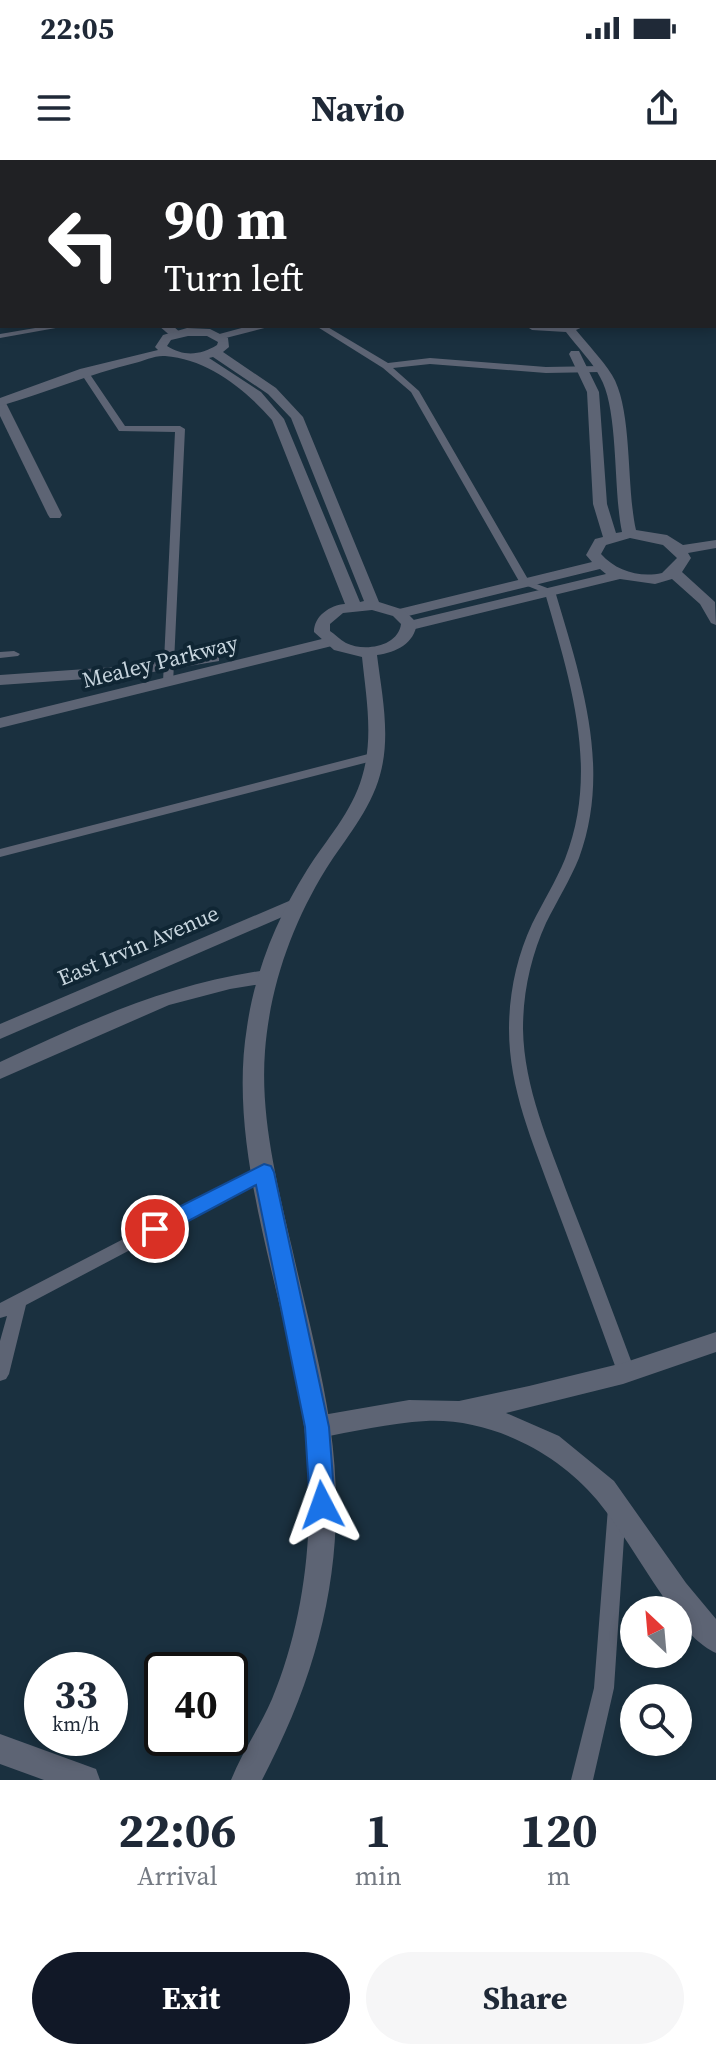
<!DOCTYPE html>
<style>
body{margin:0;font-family:"Source Serif 4",serif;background:#f6f6f7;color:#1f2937;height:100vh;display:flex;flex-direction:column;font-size:30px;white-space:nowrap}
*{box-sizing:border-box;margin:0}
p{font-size:26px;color:#747a83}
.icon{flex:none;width:44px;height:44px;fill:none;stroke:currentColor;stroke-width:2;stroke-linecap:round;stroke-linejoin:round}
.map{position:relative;height:1620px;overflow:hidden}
.panel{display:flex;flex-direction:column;background:#fff;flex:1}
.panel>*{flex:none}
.hud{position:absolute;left:0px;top:0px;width:716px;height:168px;box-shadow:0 4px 12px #0003;background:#202124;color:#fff;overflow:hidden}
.needle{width:52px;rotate:334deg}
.buttons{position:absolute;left:620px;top:1436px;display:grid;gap:16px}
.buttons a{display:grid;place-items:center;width:72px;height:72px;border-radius:50%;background:#fff;box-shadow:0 4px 12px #0003;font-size:40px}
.speed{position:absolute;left:24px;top:1492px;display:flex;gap:16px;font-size:40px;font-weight:700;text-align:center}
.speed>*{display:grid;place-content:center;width:104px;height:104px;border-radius:50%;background:#fff;box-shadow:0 4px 12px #0003;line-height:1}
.speed small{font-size:20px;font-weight:400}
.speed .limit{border:4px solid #111;border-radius:12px;background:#fff;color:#111}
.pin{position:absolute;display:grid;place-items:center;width:68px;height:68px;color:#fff;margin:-34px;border:4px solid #fff;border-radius:50%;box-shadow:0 2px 8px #0007}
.me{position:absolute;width:88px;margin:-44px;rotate:356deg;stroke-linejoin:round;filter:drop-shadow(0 0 6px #0008)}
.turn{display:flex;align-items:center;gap:28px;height:168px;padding:0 32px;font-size:36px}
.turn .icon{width:104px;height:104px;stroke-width:2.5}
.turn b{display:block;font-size:56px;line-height:68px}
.eta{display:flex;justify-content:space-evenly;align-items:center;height:136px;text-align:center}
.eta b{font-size:48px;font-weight:700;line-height:56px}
.primary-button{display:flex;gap:16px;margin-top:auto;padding:16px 32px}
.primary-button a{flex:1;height:92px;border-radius:48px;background:#111827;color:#fff;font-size:32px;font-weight:700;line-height:92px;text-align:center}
.primary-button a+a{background:#f6f6f7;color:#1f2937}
.status{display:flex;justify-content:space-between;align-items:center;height:56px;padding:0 40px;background:#fff;direction:ltr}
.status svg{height:22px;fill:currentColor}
header{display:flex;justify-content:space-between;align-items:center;height:104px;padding:0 32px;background:#fff;font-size:36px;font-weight:700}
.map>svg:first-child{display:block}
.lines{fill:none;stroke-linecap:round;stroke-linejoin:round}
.stream{stroke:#031f1b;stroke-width:4}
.service{fill:#5d6474;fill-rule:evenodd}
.minor{fill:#5d6474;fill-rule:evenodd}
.tertiary{fill:#5d6474;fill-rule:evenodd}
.route{fill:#1a73e8;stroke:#114b97;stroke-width:2}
.labels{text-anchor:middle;stroke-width:8;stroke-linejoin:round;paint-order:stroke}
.street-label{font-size:22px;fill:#c7d5de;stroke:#102634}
</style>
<div class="status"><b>22:05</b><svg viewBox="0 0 49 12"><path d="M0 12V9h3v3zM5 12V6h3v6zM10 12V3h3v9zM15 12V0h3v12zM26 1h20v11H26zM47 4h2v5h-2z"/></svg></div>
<header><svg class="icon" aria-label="menu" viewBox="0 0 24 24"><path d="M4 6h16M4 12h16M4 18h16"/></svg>Navio<svg class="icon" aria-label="share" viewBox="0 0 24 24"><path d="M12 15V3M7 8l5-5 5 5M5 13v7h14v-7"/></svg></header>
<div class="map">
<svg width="716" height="1620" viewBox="0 0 716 1620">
<rect width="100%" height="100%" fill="#1a303f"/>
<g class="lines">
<path class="stream" d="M697,0L700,2"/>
<g class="service">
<rect x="0" y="89" width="2" height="4"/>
<rect x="0" y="125" width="2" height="6"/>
<path d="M47,166H67L0,178V174Z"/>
<path d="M316,166H326L388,203L430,198L546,207L600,206L604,209L600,212L546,213L430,204L393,208L419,231L529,421L555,431C581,519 612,608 579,698C570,720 557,741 546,763C531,796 523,832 523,869C524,928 549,983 569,1038C592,1096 614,1155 636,1214L633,1219L627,1221L621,1219L618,1214C597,1155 575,1097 553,1038C533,983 509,929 509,869C509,833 517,796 532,764C543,742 556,721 565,699C600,610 570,520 545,433L520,423L411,232L383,208Z"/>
<path d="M81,210H87L125,266H180L185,269L173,524L169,525L163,522L175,272L119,271L80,212Z"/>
<path d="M14,491L20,494L18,496L0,498V492Z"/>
<path d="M376,592L380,593L382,596L380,599L0,697V689Z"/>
<path d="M264,1006L270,1008L272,1012L270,1016L26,1145L9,1214L6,1219L0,1221V1181L7,1156L0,1158V1143Z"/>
<path d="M617,1340L624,1342L626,1348L614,1528L593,1620H571L594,1528L608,1348L610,1342Z"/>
</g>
<g class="minor">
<path d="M266,0H277L279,2H268Z"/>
<path d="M377,0H426L375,2Z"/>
<path d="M599,0H609L611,2H601Z"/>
<rect x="0" y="92" width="2" height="6"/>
<rect x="714" y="107" width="2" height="9"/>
<rect x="714" y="131" width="2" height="6"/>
<path d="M159,166H173L182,174L172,177Z"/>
<path d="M249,166H272L218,180L212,176Z"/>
<path d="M526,166H585L576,170C588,185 602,199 612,215C633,249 626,327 636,370L667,375L683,385L716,380V388L688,393L691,398L682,412L715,442L716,465L711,463L700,444L672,419L655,424L620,419L411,470L403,465L405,462L606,414L600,409L400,458L392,453L395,450L592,402L586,395L595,379L603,377L593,344L587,232L569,194L571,191H579L599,232L607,344L616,373L622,372C613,330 619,249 600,217C592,201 577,187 566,172L532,170ZM630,378L663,385L677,398L662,413C640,418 616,411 601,394L606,385Z"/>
<path d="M0,239L6,243L62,355L60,358H50L48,355L0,256Z"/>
<path d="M330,477L338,482L336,485L0,568V558Z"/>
<path d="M213,493L219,495V501L129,516L0,525V515L129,506Z"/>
<path d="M296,738L306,744L303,748L0,879V864Z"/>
<path d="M267,810L277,817L274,822L230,829L169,845L0,919V902C87,861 171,823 267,810Z"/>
<path d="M716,1172V1192L623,1224L506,1253L559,1276L614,1321L686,1423L716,1459V1493C702,1487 678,1466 678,1450H673L666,1441C643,1408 623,1372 597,1340C557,1292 490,1258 426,1261C389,1263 353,1272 317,1278L308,1275L304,1267L308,1259L317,1256L409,1240L459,1241L529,1226L623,1203Z"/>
<path d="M0,1574L96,1609L100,1620H44L0,1604Z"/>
</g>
<path class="tertiary" d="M187,168L210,169L228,178L229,187L223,192L276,228L303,257L379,442L404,450L417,463C414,484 397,492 377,495C382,535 391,576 380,615C370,651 345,679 326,709C292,764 270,826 265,891C260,957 277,1023 292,1088C305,1146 321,1205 330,1265C349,1394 322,1506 262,1620H231C242,1592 260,1567 272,1539C307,1455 316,1356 304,1266C287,1138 226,995 247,867C255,811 277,758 307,710C326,680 352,652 362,617C374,578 366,536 362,497L334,490L314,472C314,456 330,445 345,444L272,260C244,228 207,199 165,196C156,195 143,201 135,203C89,214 46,233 0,246V238L80,209L158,190L155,187L163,175ZM188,176H207L218,182L217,185C201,195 184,197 167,186L171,180ZM213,197L268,234L291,258L364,441L360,442L284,259L261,232L209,198ZM372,450L393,456L401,464C398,487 364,492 346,483C340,480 335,474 330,471V464L343,453Z"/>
</g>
<path class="route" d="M264,1004L271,1006L274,1012L329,1267L335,1345L331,1353L322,1356L314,1353L310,1345L305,1267L256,1025L162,1075L155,1077L147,1075L144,1069L147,1063Z"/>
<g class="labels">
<g class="street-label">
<text transform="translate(160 501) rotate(-14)" y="8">Mealey Parkway</text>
<text transform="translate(138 785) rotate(-23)" y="8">East Irvin Avenue</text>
</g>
</g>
</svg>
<div class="buttons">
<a><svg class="needle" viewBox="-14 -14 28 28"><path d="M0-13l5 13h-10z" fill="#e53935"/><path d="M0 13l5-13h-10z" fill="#747a83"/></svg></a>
<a><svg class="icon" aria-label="search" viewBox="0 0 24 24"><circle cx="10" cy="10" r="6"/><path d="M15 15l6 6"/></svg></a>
</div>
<div class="speed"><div>33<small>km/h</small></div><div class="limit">40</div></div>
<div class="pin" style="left:155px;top:1069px;background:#d93025"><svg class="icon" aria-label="arrive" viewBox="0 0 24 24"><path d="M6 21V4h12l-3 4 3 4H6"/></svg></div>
<svg class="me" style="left:322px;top:1345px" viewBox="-20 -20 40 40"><path d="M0-17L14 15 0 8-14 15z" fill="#1a73e8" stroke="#fff" stroke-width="4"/></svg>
<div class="hud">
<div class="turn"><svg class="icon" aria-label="left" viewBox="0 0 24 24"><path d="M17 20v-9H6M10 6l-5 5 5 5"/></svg><div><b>90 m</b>Turn left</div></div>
</div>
</div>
<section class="panel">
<div class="eta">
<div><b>22:06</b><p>Arrival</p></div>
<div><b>1</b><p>min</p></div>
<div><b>120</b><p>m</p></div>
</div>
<div class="primary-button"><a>Exit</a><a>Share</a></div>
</section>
